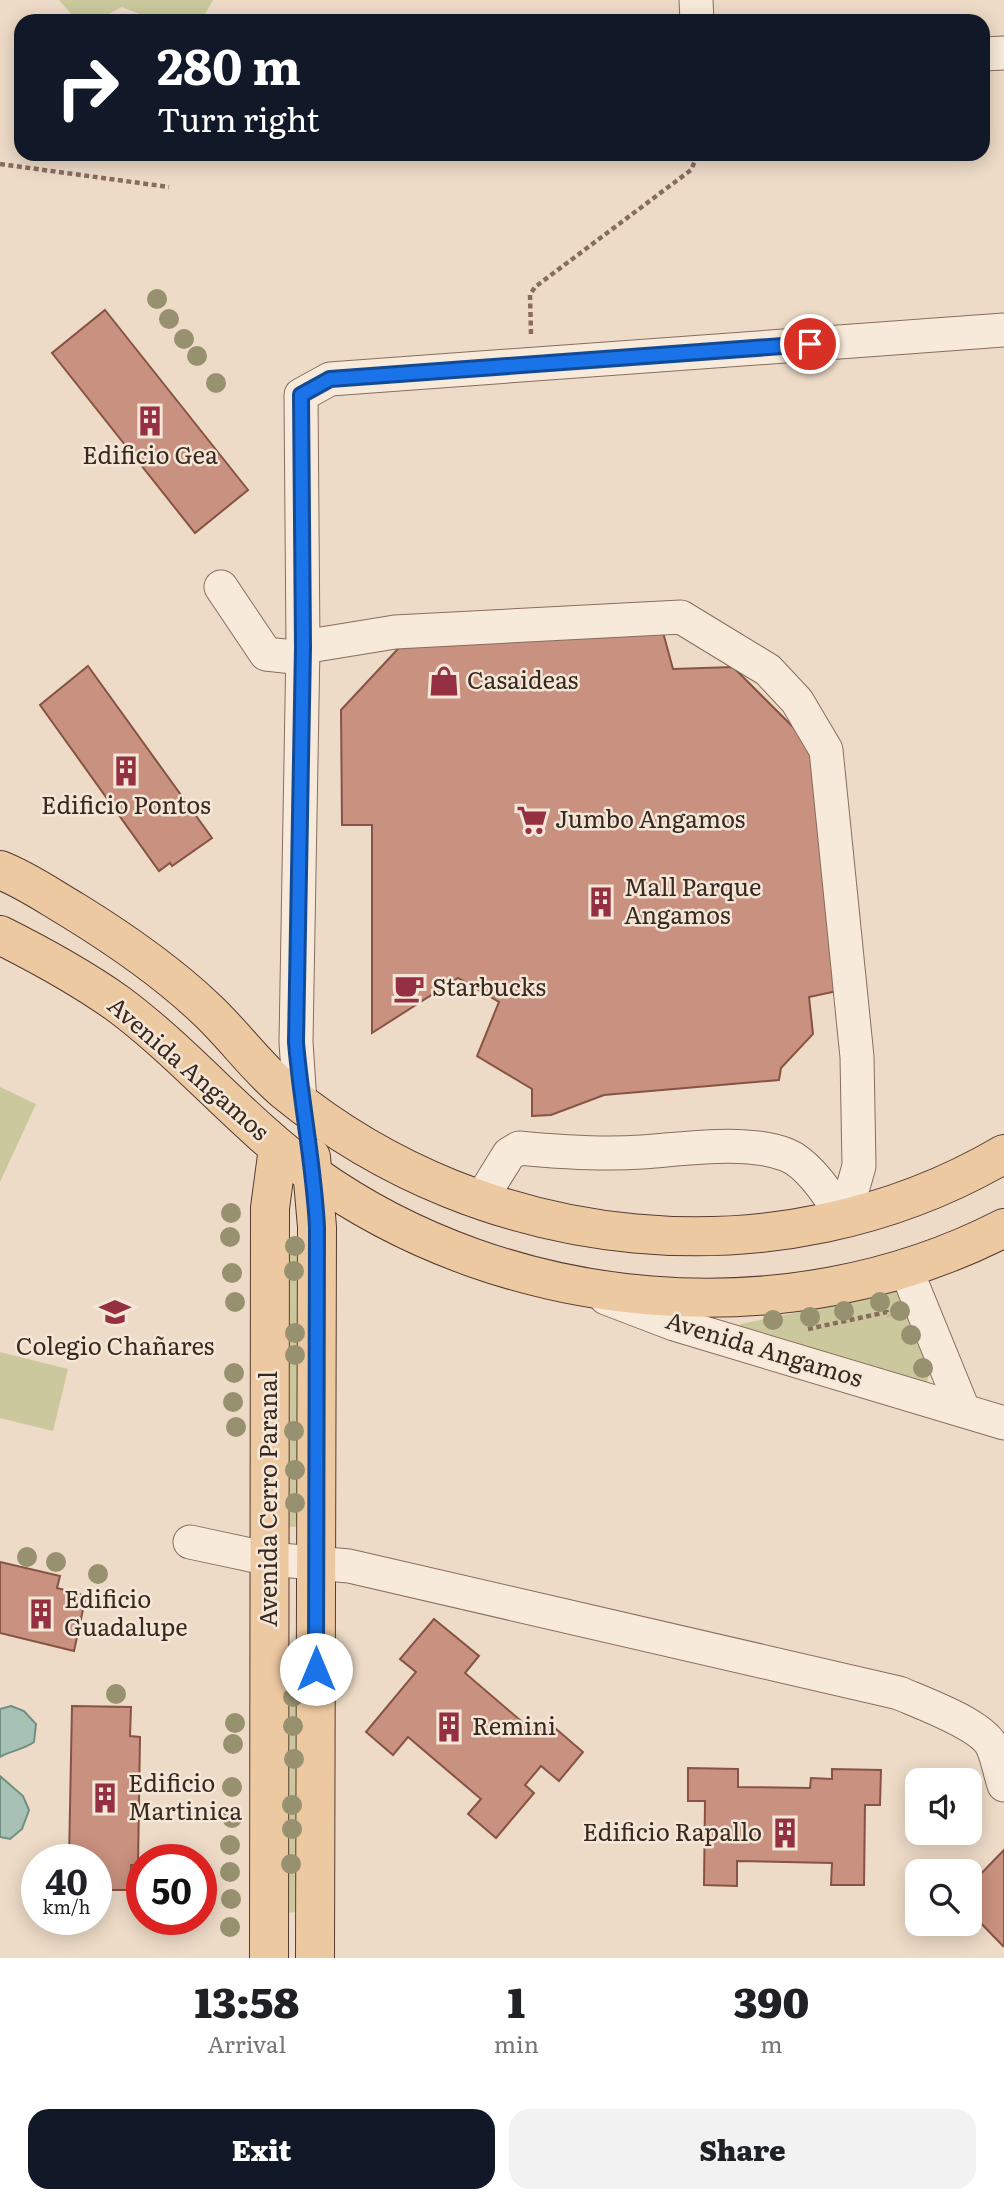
<!DOCTYPE html>
<meta charset="utf-8">
<style>
body{margin:0;font-family:Literata,serif;background:#f2f2f2;color:#202124;height:100vh;display:flex;flex-direction:column;font-size:26px;white-space:nowrap}
*{box-sizing:border-box;margin:0}
p{font-size:23px;color:#757577}
.icon{flex:none;width:38px;height:38px;fill:none;stroke:currentColor;stroke-width:2;stroke-linecap:round;stroke-linejoin:round}
.map{position:relative;height:1958px;overflow:hidden}
.sheet{display:flex;flex-direction:column;background:#fff;flex:1}
.sheet>*{flex:none}
.hud{position:absolute;left:14px;top:14px;width:976px;height:147px;border-radius:21px;box-shadow:0 4px 18px #0003;background:#111827;color:#fff;overflow:hidden}
.buttons{position:absolute;left:905px;top:1768px;display:grid;gap:14px}
.buttons a{display:grid;place-items:center;width:77px;height:77px;border-radius:14px;background:#fff;box-shadow:0 4px 18px #0003;font-size:35px}
.speed{position:absolute;left:21px;top:1844px;display:flex;gap:14px;font-size:35px;font-weight:700;text-align:center}
.speed>*{display:grid;place-content:center;width:91px;height:91px;border-radius:50%;background:#fff;box-shadow:0 4px 18px #0003;line-height:1}
.speed small{font-size:18px;font-weight:400}
.speed .limit{border:10px solid #d22;background:#fff;color:#111}
.pin{position:absolute;display:grid;place-items:center;width:60px;height:60px;color:#fff;margin:-30px;border:4px solid #fff;border-radius:50%;box-shadow:0 2px 7px #0007}
.me{position:absolute;width:77px;margin:-38px;rotate:0deg;stroke-linejoin:round;filter:drop-shadow(0 0 5px #0008)}
.turn{display:flex;align-items:center;gap:24px;height:147px;padding:0 28px;font-size:32px}
.turn .icon{width:91px;height:91px;stroke-width:2.5}
.turn b{display:block;font-size:49px;line-height:60px}
.eta{display:flex;justify-content:space-evenly;align-items:center;height:119px;text-align:center}
.eta b{font-size:42px;font-weight:800;line-height:49px}
.primary-button{display:flex;gap:14px;margin-top:auto;padding:14px 28px}
.primary-button a{flex:1;height:80px;border-radius:21px;background:#111827;color:#fff;font-size:28px;font-weight:800;line-height:80px;text-align:center}
.primary-button a+a{background:#f2f2f2;color:#202124}
.map>svg:first-child{display:block}
.green{fill:#cac89c}
.water{fill:#a8c1b5;stroke:#6f8f82;stroke-width:2}
.building{fill:#c9917f;stroke:#865344;stroke-width:2}
.lines{fill:none;stroke-linecap:round;stroke-linejoin:round}
.minor-casing{stroke:#886d5d;stroke-width:35}
.major-casing{stroke:#563c31;stroke-width:40}
.path{stroke:#886d5d;stroke-width:4.5;stroke-dasharray:5 3.5;stroke-linecap:butt}
.minor{stroke:#f7eada;stroke-width:33}
.major{stroke:#edc9a2;stroke-width:38}
.tree{fill:#979170}
.route-casing{stroke:#114b97;stroke-width:18}
.route{stroke:#1a73e8;stroke-width:12}
.labels{text-anchor:middle;stroke-width:5;stroke-linejoin:round;paint-order:stroke}
.poi-label{font-size:24px;fill:#392820;stroke:#f4e7d7;text-anchor:start}
.street-label{font-size:24px;fill:#392820;stroke:#f4e7d7}
</style>
<div class="map">
<svg width="1004" height="1958" viewBox="0 0 1004 1958">
<rect width="100%" height="100%" fill="#eddbc7"/>
<g class="green">
<path d="M59,0H213L201,21H157L122,7L95,21H77Z"/>
<path d="M0,1087L36,1104L0,1182Z"/>
<path d="M290,1238L304,1245L301,1527H289Z"/>
<path d="M901,1291L929,1374L926,1388L739,1330L741,1324Z"/>
<path d="M0,1352L68,1369L53,1431L0,1418Z"/>
<path d="M299,1682L298,1912L284,1913L288,1683Z"/>
</g>
<g class="water">
<path d="M11,1706L24,1711L36,1724L34,1742C23,1750 12,1750 0,1757V1709Z"/>
<path d="M0,1776L23,1796L29,1810L22,1829L10,1839L0,1837Z"/>
</g>
<g class="building">
<path d="M105,310L248,490L195,533L52,353Z"/>
<path d="M661,625L673,669L733,667L809,743L842,990L809,997L813,1034L781,1068L779,1080L604,1095L551,1115L532,1116V1089L477,1056L499,1002L458,978L372,1033V825H342L341,710L410,636Z"/>
<path d="M88,666L212,838L172,866L170,863L159,871L40,705Z"/>
<path d="M0,1562L60,1576L57,1588L86,1596L74,1651L0,1633Z"/>
<path d="M434,1619L479,1656L465,1673L534,1732L548,1722L583,1752L559,1781L541,1766L525,1785L534,1793L496,1838L468,1814L481,1799L408,1737L393,1755L366,1732L416,1672L400,1659Z"/>
<path d="M72,1706L131,1707L130,1736L140,1737L138,1865H131L130,1890H96V1860H69Z"/>
<path d="M688,1768L738,1769V1787L810,1788L811,1778L832,1779V1769L881,1770L880,1805H865L864,1885H831L832,1863L737,1861V1886L704,1885L705,1801H688Z"/>
<path d="M1004,1850V1944L1003,1946L970,1912V1885Z"/>
</g>
<g class="lines">
<g class="minor-casing">
<g id="minor">
<path d="M696,0L697,21"/>
<path d="M984,54L1004,53"/>
<path d="M221,587L266,654L303,658"/>
<path d="M303,647L395,632L681,617L768,670L797,701L826,750L857,1057L859,1166L844,1219"/>
<path d="M300,1103L296,1042L303,647L301,395L330,379L1004,330"/>
<path d="M477,1200L481,1199L509,1154L519,1148C560,1152 601,1155 642,1152C684,1149 747,1139 787,1155C809,1164 832,1199 844,1219"/>
<path d="M905,1267L963,1409"/>
<path d="M606,1298L674,1324L1004,1423"/>
<path d="M190,1542L269,1559L349,1566L899,1693C922,1703 984,1725 993,1748C998,1760 1000,1773 1004,1785"/>
</g>
</g>
<g class="major-casing">
<g id="major">
<path d="M0,870C26,880 50,897 74,911C121,940 166,971 206,1009C234,1035 256,1067 285,1091C485,1255 779,1286 1004,1154"/>
<path d="M0,935C40,955 80,977 117,1003C186,1054 242,1123 312,1174C509,1315 788,1339 1004,1228"/>
<path d="M311,1157L317,1227L315,1958"/>
<path d="M269,1958L270,1208L278,1148"/>
</g>
</g>
<g class="path">
<path d="M0,164L169,187"/>
<path d="M531,334L530,295L535,287L691,170L698,154"/>
<path d="M808,1329L887,1312L889,1316"/>
</g>
<use href="#minor" class="minor"/>
<use href="#major" class="major"/>
</g>
<g class="tree">
<circle cx="157" cy="299" r="10"/>
<circle cx="169" cy="319" r="10"/>
<circle cx="184" cy="339" r="10"/>
<circle cx="197" cy="356" r="10"/>
<circle cx="216" cy="383" r="10"/>
<circle cx="231" cy="1213" r="10"/>
<circle cx="230" cy="1237" r="10"/>
<circle cx="295" cy="1246" r="10"/>
<circle cx="294" cy="1271" r="10"/>
<circle cx="232" cy="1273" r="10"/>
<circle cx="235" cy="1302" r="10"/>
<circle cx="880" cy="1302" r="10"/>
<circle cx="844" cy="1311" r="10"/>
<circle cx="900" cy="1311" r="10"/>
<circle cx="810" cy="1317" r="10"/>
<circle cx="773" cy="1320" r="10"/>
<circle cx="295" cy="1333" r="10"/>
<circle cx="911" cy="1335" r="10"/>
<circle cx="295" cy="1355" r="10"/>
<circle cx="923" cy="1368" r="10"/>
<circle cx="234" cy="1373" r="10"/>
<circle cx="233" cy="1402" r="10"/>
<circle cx="236" cy="1427" r="10"/>
<circle cx="294" cy="1431" r="10"/>
<circle cx="295" cy="1470" r="10"/>
<circle cx="295" cy="1503" r="10"/>
<circle cx="27" cy="1557" r="10"/>
<circle cx="56" cy="1562" r="10"/>
<circle cx="98" cy="1574" r="10"/>
<circle cx="116" cy="1694" r="10"/>
<circle cx="293" cy="1697" r="10"/>
<circle cx="235" cy="1723" r="10"/>
<circle cx="293" cy="1726" r="10"/>
<circle cx="233" cy="1744" r="10"/>
<circle cx="294" cy="1759" r="10"/>
<circle cx="232" cy="1787" r="10"/>
<circle cx="292" cy="1805" r="10"/>
<circle cx="232" cy="1818" r="10"/>
<circle cx="292" cy="1829" r="10"/>
<circle cx="230" cy="1845" r="10"/>
<circle cx="291" cy="1864" r="10"/>
<circle cx="230" cy="1872" r="10"/>
<circle cx="231" cy="1899" r="10"/>
<circle cx="230" cy="1927" r="10"/>
</g>
<g class="lines">
<g class="route-casing">
<path id="route" d="M316,1669L317,1227C314,1165 301,1104 296,1042L303,647L301,395L330,379L810,344"/>
</g>
<use href="#route" class="route"/>
</g>
<defs>
<g id="building-bare" transform="scale(2.415)"><path d="M-4-6H4V6H1V3H-1V6H-4ZM-2.5-4.3h1.7v1.8h-1.7ZM.8-4.3h1.7v1.8H.8ZM-2.5-1h1.7V.8h-1.7ZM.8-1h1.7V.8H.8Z" fill="#943042" stroke="#f4e7d7" stroke-width="2.5" paint-order="stroke"/></g>
<g id="shop-bare" transform="scale(2.415)"><path d="M-5-2.5h2.3a2.7 3.5 0 0 1 5.4 0H5L5.5 6h-11ZM-1.5-2.5h3a1.5 2.3 0 0 0-3 0Z" fill="#943042" stroke="#f4e7d7" stroke-width="2.5" paint-order="stroke"/></g>
<g id="supermarket-bare" transform="scale(2.415)"><path d="M-6-5.5h2.5l.6 2H6L4.5 2H-2.5L-4.4-4H-6ZM-1.5 3.2a1.3 1.3 0 1 0 .1 0ZM3 3.2a1.3 1.3 0 1 0 .1 0Z" fill="#943042" stroke="#f4e7d7" stroke-width="2.5" paint-order="stroke"/></g>
<g id="cafe-bare" transform="scale(2.415)"><path d="M-5.5-4.5H6V0H3Q3 3.5 0 3.5H-2.5Q-5.5 3.5-5.5 0ZM3-3.2v2h1.7v-2ZM-6 4.5H4V6H-6Z" fill="#943042" stroke="#f4e7d7" stroke-width="2.5" paint-order="stroke"/></g>
<g id="school-bare" transform="scale(2.415)"><path d="M0-5L7-2L0 1L-7-2ZM-4 1L0 2.5L4 1V4Q0 6-4 4Z" fill="#943042" stroke="#f4e7d7" stroke-width="2.5" paint-order="stroke"/></g>
</defs>
<g fill-rule="evenodd">
<use href="#building-bare" x="150" y="421"/>
<use href="#shop-bare" x="444" y="681"/>
<use href="#building-bare" x="126" y="771"/>
<use href="#supermarket-bare" x="532" y="820"/>
<use href="#building-bare" x="601" y="902"/>
<use href="#cafe-bare" x="409" y="988"/>
<use href="#school-bare" x="115" y="1312"/>
<use href="#building-bare" x="41" y="1614"/>
<use href="#building-bare" x="449" y="1727"/>
<use href="#building-bare" x="105" y="1798"/>
<use href="#building-bare" x="785" y="1833"/>
</g>
<g class="labels">
<g class="poi-label">
<text x="150" y="464" text-anchor="middle">Edificio Gea</text>
<text x="467" y="689">Casaideas</text>
<text x="126" y="814" text-anchor="middle">Edificio Pontos</text>
<text x="555" y="828">Jumbo Angamos</text>
<text x="624" y="896">Mall Parque<tspan x="624" dy="28">Angamos</tspan></text>
<text x="432" y="996">Starbucks</text>
<text x="115" y="1355" text-anchor="middle">Colegio Chañares</text>
<text x="64" y="1608">Edificio<tspan x="64" dy="28">Guadalupe</tspan></text>
<text x="472" y="1735">Remini</text>
<text x="128" y="1792">Edificio<tspan x="128" dy="28">Martinica</tspan></text>
<text x="762" y="1841" text-anchor="end">Edificio Rapallo</text>
</g>
<g class="street-label">
<text transform="translate(188 1069) rotate(41)" y="8">Avenida Angamos</text>
<text transform="translate(764 1350) rotate(17)" y="8">Avenida Angamos</text>
<text transform="translate(269 1499) rotate(-90)" y="8">Avenida Cerro Paranal</text>
</g>
</g>
</svg>
<div class="buttons">
<a><svg class="icon" aria-label="sound" viewBox="0 0 24 24"><path d="M4 9h4l5-4v14l-5-4H4zM17 9q2 3 0 6"/></svg></a>
<a><svg class="icon" aria-label="search" viewBox="0 0 24 24"><circle cx="10" cy="10" r="6"/><path d="M15 15l6 6"/></svg></a>
</div>
<div class="speed"><div>40<small>km/h</small></div><div class="limit">50</div></div>
<div class="pin" style="left:810px;top:344px;background:#d93025"><svg class="icon" aria-label="arrive" viewBox="0 0 24 24"><path d="M6 21V4h12l-3 4 3 4H6"/></svg></div>
<svg class="me" style="left:316px;top:1669px" viewBox="-20 -20 40 40"><circle r="19" fill="#fff"/><path d="M0-13L10 11 0 6-10 11z" fill="#1a73e8"/></svg>
<div class="hud">
<div class="turn"><svg class="icon" aria-label="right" viewBox="0 0 24 24"><path d="M7 20v-9h11M14 6l5 5-5 5"/></svg><div><b>280 m</b>Turn right</div></div>
</div>
</div>
<section class="sheet">
<div class="eta">
<div><b>13:58</b><p>Arrival</p></div>
<div><b>1</b><p>min</p></div>
<div><b>390</b><p>m</p></div>
</div>
<div class="primary-button"><a>Exit</a><a>Share</a></div>
</section>
